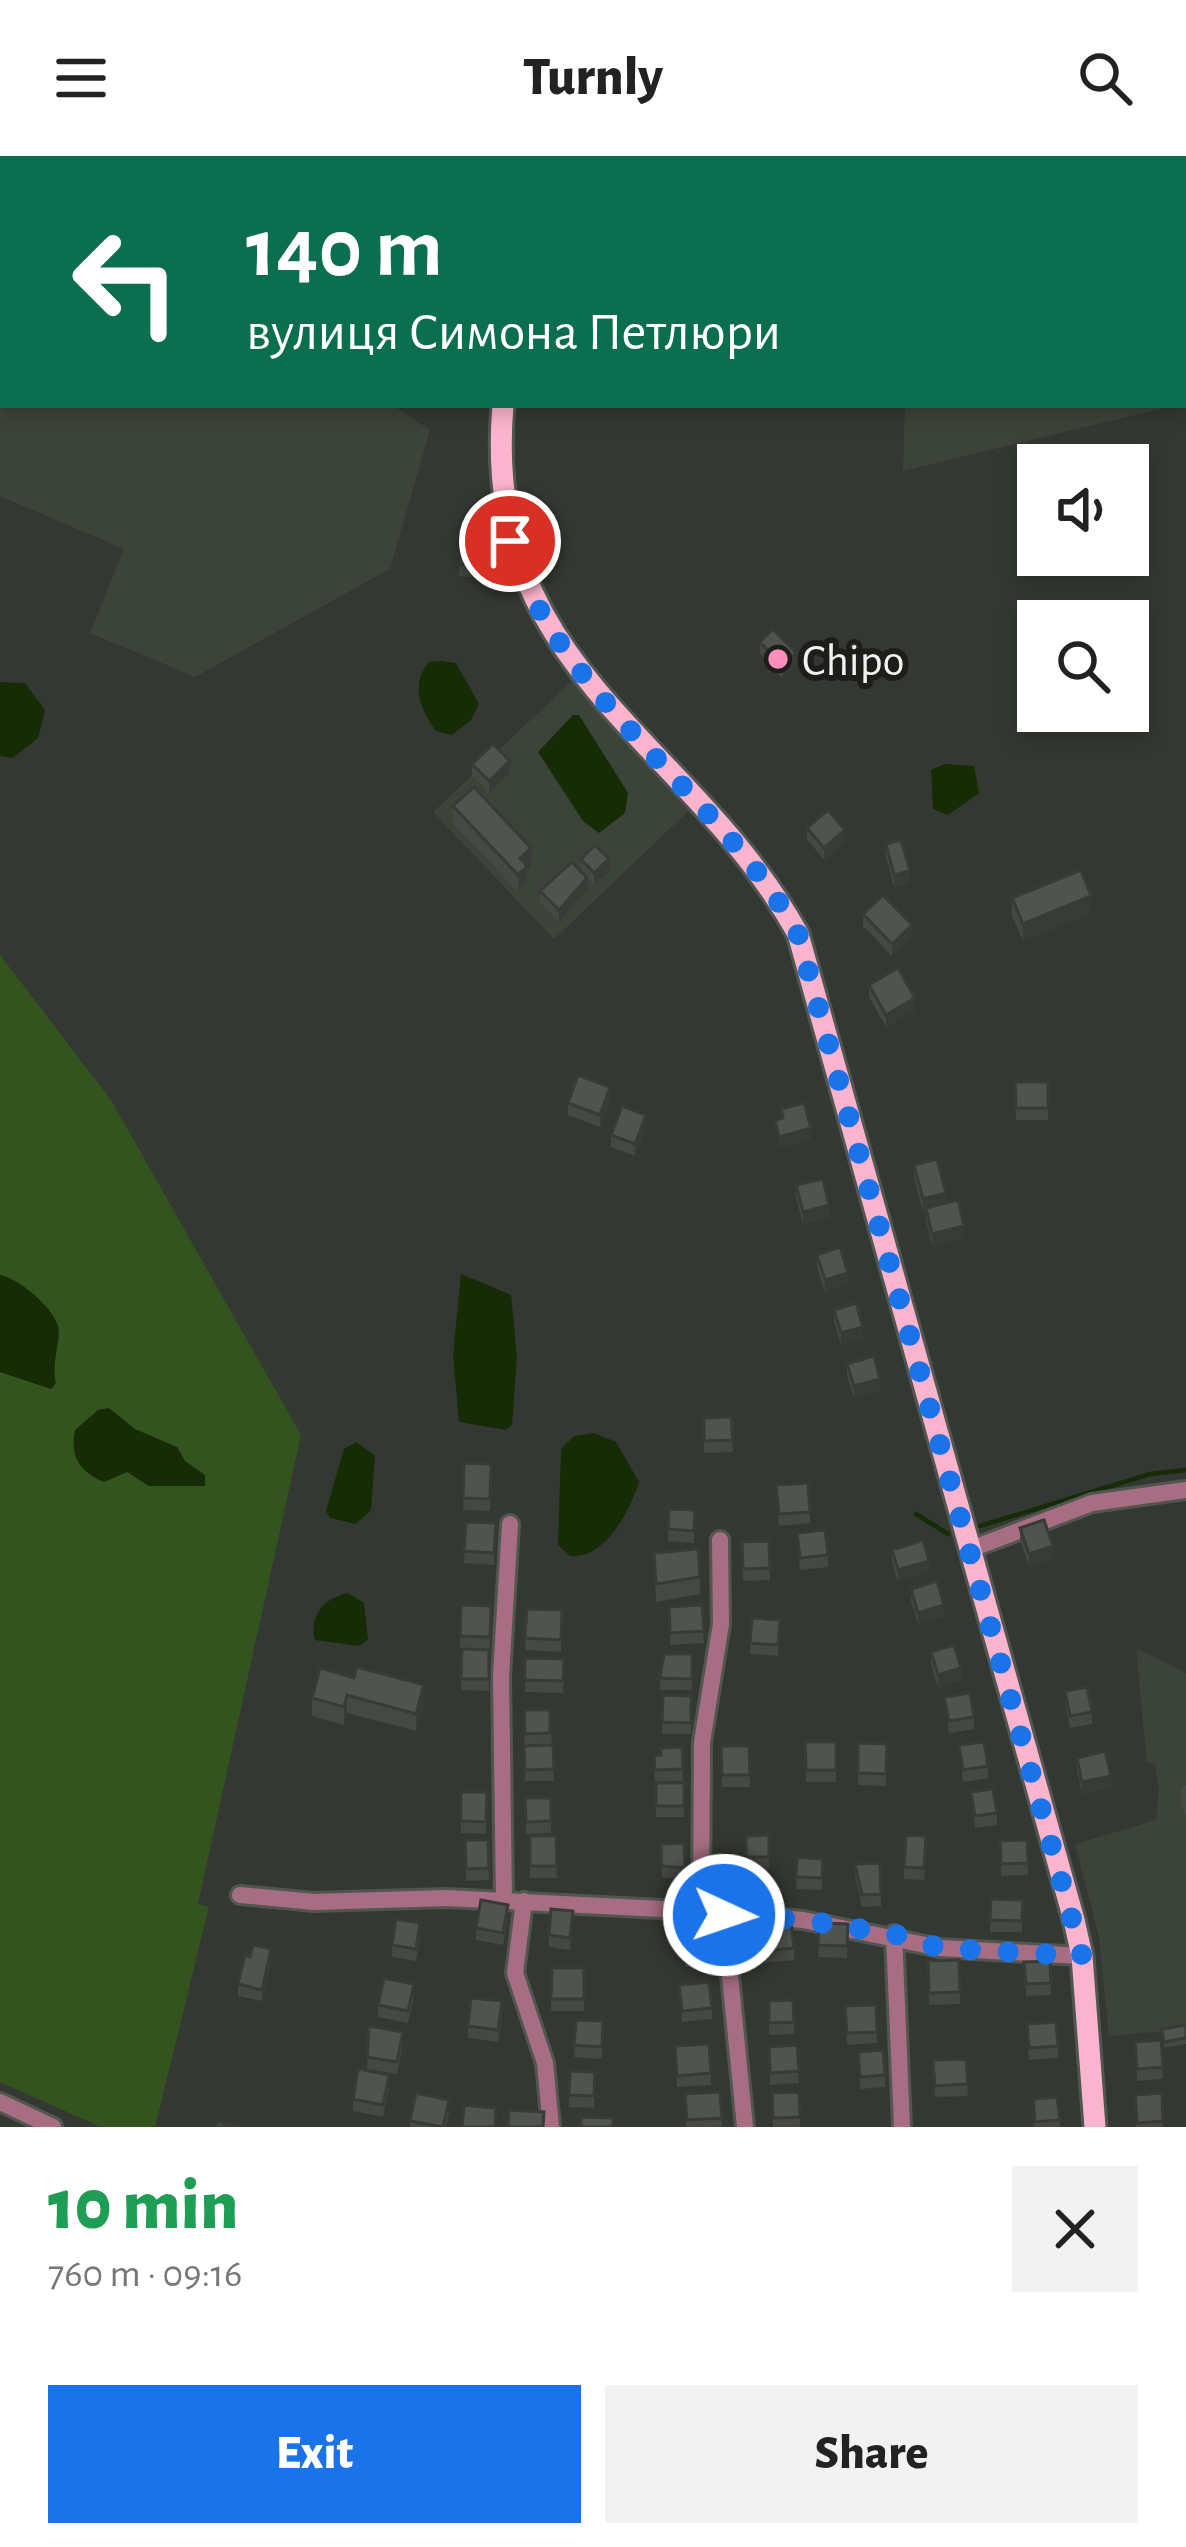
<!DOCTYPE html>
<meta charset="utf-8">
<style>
body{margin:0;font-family:"Alegreya Sans",sans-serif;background:#f2f2f2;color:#222;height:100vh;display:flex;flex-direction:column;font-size:45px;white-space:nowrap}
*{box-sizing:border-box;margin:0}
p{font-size:39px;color:#767676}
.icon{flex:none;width:66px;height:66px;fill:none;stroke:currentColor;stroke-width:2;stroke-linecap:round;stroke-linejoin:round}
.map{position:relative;height:1971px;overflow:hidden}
.panel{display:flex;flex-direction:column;background:#fff;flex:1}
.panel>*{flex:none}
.banner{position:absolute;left:0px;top:0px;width:1188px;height:252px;box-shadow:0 6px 18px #0003;background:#0b6e4f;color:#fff;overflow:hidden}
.controls{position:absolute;left:1017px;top:288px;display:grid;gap:24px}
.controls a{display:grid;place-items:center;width:132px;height:132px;border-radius:0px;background:#fff;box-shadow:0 6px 18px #0003;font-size:60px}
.pin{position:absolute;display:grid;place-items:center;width:102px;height:102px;color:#fff;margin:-51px;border:6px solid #fff;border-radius:50%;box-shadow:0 3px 12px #0007}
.me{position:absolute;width:132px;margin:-66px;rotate:93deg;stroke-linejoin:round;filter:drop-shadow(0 0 9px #0008)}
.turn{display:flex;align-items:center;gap:42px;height:252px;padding:0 48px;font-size:54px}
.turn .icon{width:156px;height:156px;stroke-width:2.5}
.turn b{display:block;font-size:84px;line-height:102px}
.round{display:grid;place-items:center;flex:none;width:126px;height:126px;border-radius:0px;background:#f2f2f2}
.headline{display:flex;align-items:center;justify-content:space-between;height:204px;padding:0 48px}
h1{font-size:72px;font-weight:800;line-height:90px;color:#1e9e55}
.button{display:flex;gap:24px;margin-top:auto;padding:24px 48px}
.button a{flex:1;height:138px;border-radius:0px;background:#1a73e8;color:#fff;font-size:48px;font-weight:800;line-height:138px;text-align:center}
.button a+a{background:#f2f2f2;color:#222}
header{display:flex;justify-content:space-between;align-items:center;height:156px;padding:0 48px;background:#fff;font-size:54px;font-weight:800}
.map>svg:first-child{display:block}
.built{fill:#3c4338}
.green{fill:#33541e}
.water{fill:#152c06}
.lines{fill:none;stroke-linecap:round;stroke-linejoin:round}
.stream{stroke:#152c06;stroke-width:4.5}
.minor-casing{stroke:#525650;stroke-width:22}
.major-casing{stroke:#525650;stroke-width:27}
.minor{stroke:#a76e83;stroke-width:16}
.major{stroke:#fbb4cd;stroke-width:21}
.wall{fill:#454843}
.shaded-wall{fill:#383b37}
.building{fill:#50544e;stroke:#383b37;stroke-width:3}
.route{stroke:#1a73e8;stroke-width:21;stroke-dasharray:0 37.8}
.poi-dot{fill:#ff8eba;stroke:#1d1e1c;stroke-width:4.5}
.labels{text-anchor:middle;stroke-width:12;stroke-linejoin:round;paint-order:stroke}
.poi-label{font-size:45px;fill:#f0f2ef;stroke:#1d1e1c;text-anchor:start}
</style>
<header><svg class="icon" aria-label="menu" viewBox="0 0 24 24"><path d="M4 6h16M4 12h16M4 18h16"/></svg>Turnly<svg class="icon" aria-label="search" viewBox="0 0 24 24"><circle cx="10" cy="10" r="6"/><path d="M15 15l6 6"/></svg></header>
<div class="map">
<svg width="1186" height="1971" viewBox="0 0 1186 1971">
<rect width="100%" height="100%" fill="#343832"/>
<g class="built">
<path d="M0,114L3,249H392L430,274L390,413L195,521L90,477L124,393L0,340Z"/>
<path d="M905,249H1176L903,315Z"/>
<path d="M575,522L695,649L554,783L433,656Z"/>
<path d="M1136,1492L1186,1517V1873L1109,1880L1099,1781L1075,1688L1156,1664L1159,1634L1155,1608L1147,1607Z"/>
</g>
<path class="green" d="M0,799L111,944L301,1279L198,1748L209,1751L155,1971H101L0,1926Z"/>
<g class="water">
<path d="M441,505L456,507L479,548L471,564L452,579L436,575C420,554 410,528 429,506Z"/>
<path d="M0,526L25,527L45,554L38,582L13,602L0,600Z"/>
<path d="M573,559H579L628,637L625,657L599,677L583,665L538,596Z"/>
<path d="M945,608L974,610L979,637L948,659L933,653L931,614Z"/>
<path d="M461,1118L511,1139L517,1201L512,1269L506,1274L459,1266L453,1199Z"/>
<path d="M0,1119C19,1123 52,1150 58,1170C62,1183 51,1203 56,1227L51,1233L0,1216Z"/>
<path d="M109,1252L135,1273L177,1291L185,1305L205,1319V1330H149L127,1316L104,1326C79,1315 70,1301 75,1274L98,1254Z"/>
<path d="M594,1277L616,1286L639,1326C630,1354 606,1403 570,1400L558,1389L561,1293L574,1280Z"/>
<path d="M356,1286L375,1300L371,1354L356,1368L330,1362L326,1355L344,1293Z"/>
<path d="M348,1437L364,1447L368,1484L358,1490L315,1484C309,1459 324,1442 348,1437Z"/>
</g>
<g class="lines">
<g class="stream">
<path d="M916,1358L948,1378"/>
<path d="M980,1370L1150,1318L1186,1314"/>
</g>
<g class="minor-casing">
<g id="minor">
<path d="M971,1393L1092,1347L1186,1334"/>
<path d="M240,1739L314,1746L446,1742L701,1755L803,1764L940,1792L1082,1800"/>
<path d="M504,1745L501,1520L510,1368"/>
<path d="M524,1745L515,1817L545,1907L551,1971"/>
<path d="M701,1755L702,1586L721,1468L720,1384"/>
<path d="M724,1759L745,1971"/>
<path d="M894,1778L902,1971"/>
<path d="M0,1946L53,1971"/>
</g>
</g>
<g class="major-casing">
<g id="major">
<path d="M558,3V0"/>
<path d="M503,249C480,516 688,580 798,778L1074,1764L1082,1800L1095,1971"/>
</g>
</g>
<use href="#minor" class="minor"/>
<use href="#major" class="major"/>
</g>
<g class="wall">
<path d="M978,0H1077V3L978,2Z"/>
<path d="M461,381L491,395L488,423L459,420Z"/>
<path d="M760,486L796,509L782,522L760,498Z"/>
<path d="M472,608L510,617L489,637L472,619Z"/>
<path d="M453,650L531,710L527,714V727L518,736L453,668Z"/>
<path d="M807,672L845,686L824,704L807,683Z"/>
<path d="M886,688L910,727L894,731L886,700Z"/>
<path d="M581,703L609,715L594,729L581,715Z"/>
<path d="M587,733L559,766L540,747V735Z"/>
<path d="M1012,742L1091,757L1023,785L1012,760Z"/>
<path d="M863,758L912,781L892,800L863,770Z"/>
<path d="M869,829L915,854L886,871L869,841Z"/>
<path d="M1015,926H1048V964H1016Z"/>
<path d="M610,943L600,971L568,959V947Z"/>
<path d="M646,971L635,1000L611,991V979Z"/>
<path d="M914,1009L946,1047L964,1082L932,1090L926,1064V1054L923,1055L914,1021Z"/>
<path d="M796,1029L829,1061L803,1068L796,1041Z"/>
<path d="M817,1099L848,1128L825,1136L817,1111Z"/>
<path d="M834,1154L863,1183L841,1189L834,1165Z"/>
<path d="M847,1208L880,1235L854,1242L847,1219Z"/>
<path d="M731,1261L733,1296L704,1297V1262Z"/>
<path d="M464,1307L491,1308L490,1355L463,1354Z"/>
<path d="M776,1329L810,1356V1367L779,1370Z"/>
<path d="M669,1353L695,1354L694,1387L668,1385Z"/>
<path d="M466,1366L496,1367L494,1409L464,1407Z"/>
<path d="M1020,1372L1053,1402L1029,1410L1020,1384Z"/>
<path d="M797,1377L828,1399V1411L800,1414Z"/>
<path d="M769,1385L770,1424L743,1425L742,1386Z"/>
<path d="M892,1394L929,1417L898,1426L892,1406Z"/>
<path d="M654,1397L700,1421V1438L656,1446Z"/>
<path d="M911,1433L944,1461L918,1468L911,1445Z"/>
<path d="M461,1449L491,1450L490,1493L460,1492Z"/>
<path d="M702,1449L704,1487L670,1489L669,1451Z"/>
<path d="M527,1453L562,1454L561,1496L525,1494Z"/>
<path d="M752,1462L780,1464L778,1500L750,1498Z"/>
<path d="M462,1493L489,1494V1535L461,1534Z"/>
<path d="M931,1496L961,1524L938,1531L931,1508Z"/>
<path d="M692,1498V1534H660V1522Z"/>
<path d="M564,1503L563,1537L525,1536V1524Z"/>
<path d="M320,1512L424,1547L416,1575L347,1557L344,1569L312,1560V1542Z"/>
<path d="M1065,1535L1092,1556V1568L1070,1572L1065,1547Z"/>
<path d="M663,1539L691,1540V1578H662Z"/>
<path d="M944,1541L974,1561V1573L949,1577Z"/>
<path d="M524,1554H550L554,1625H525Z"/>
<path d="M805,1586H836V1626H806Z"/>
<path d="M858,1587L887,1588L886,1630L858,1629Z"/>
<path d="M959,1589L988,1610V1622L963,1626Z"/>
<path d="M721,1590H749L750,1631H722Z"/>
<path d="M682,1591L683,1625L655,1626L654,1599H661Z"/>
<path d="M1077,1602L1111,1632L1082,1638L1077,1614Z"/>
<rect x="656" y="1627" width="28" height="34"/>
<path d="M1186,1629V1660L1181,1649V1632Z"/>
<path d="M461,1636H487L486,1678L461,1677Z"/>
<path d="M971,1636L997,1657V1669L975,1672Z"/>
<path d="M525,1642H551V1677L526,1678Z"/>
<path d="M769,1679V1713H746V1680Z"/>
<path d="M530,1680H556L557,1722H530Z"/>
<path d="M465,1684H488L489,1724L466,1725Z"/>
<path d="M1027,1684L1028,1719L1001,1720L1000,1685Z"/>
<path d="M684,1687L685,1724L662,1721L661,1688Z"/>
<path d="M926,1692L924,1724L904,1723V1711Z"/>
<path d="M797,1701L823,1703L822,1734L796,1733Z"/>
<path d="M880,1707L881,1750L862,1751L855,1720V1708Z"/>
<path d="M991,1743L1023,1744L1022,1776H990Z"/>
<path d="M508,1761L503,1789L476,1784V1772Z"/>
<path d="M573,1767L570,1794L549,1791V1779Z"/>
<path d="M819,1767L848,1768L847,1802L818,1801Z"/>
<path d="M762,1769L794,1792V1804L765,1807Z"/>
<path d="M682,1774L711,1797V1809L685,1811Z"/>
<path d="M420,1779L416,1805L392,1801V1789Z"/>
<path d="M250,1801L271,1805L262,1845L238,1840V1828Z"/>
<path d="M959,1804L960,1848L929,1849L928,1805Z"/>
<path d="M1050,1805L1051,1839L1026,1840L1024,1806Z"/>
<path d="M552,1812H584V1855H551Z"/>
<path d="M679,1829L712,1852V1863L682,1866Z"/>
<path d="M414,1840L408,1867L378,1861V1849Z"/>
<path d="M793,1844L794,1878L769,1879V1845Z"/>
<path d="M876,1849L877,1887L847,1889L845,1850Z"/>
<path d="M502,1857L498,1886L468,1882V1870Z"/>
<path d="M576,1864L603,1865L602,1903L574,1901Z"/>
<path d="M1027,1868L1058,1890V1902L1029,1904Z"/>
<path d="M1186,1869V1888L1164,1892L1162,1873Z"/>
<path d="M369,1870L403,1888L397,1918L367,1913Z"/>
<path d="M1161,1884L1163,1923L1137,1925L1135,1886Z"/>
<path d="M797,1889L799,1927L770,1929L769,1891Z"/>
<path d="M675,1890L711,1917V1929L677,1931Z"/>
<path d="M858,1896L885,1919V1931L860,1933Z"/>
<path d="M966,1903L968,1940L935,1941L933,1904Z"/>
<path d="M570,1915L595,1916L594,1952L569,1951Z"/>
<path d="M389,1931L383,1961L353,1955V1943Z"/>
<path d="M720,1936L722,1971H686L685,1938Z"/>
<path d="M799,1936L800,1971H773L772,1937Z"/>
<path d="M1162,1937L1163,1971H1136L1135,1939Z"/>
<path d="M1057,1941L1060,1971H1034L1033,1943Z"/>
<path d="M449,1956L446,1971H410V1965Z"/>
</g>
<g class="shaded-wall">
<path d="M796,497V509L782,522V510Z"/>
<path d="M510,605V617L489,637V625Z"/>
<path d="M845,674V686L824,704V692Z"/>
<path d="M531,692V710L527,714V727L518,736L520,702Z"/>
<path d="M609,703V715L594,729V717Z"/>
<path d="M910,715V727L894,731V719Z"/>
<path d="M587,722V733L559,766V754Z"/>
<path d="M1091,740V757L1023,785V768Z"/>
<path d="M912,769V781L892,800V788Z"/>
<path d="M915,842V854L886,871V859Z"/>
<path d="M610,931V943L600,971V959Z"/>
<path d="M646,959V971L635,1000V988Z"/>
<path d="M811,972V984L779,992V981Z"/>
<path d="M946,1037V1048L923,1055V1043Z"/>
<path d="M829,1049V1061L803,1068V1056Z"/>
<path d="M964,1070V1082L932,1090V1078Z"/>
<path d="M848,1117V1128L825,1136V1124Z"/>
<path d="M863,1171V1183L841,1189V1177Z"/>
<path d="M880,1223V1235L854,1242V1230Z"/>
<path d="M1053,1390V1402L1029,1410V1398Z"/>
<path d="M929,1405V1417L898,1426V1414Z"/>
<path d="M944,1449V1461L918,1468V1457Z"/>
<path d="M961,1512V1524L938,1531V1519Z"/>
<path d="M424,1529V1547L416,1575V1558Z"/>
<path d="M347,1539V1557L344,1569V1551Z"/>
<path d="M1111,1620V1632L1082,1638V1626Z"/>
<path d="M271,1793V1805L262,1845V1834Z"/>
</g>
<g class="building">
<path d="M461,381L491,383L488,411L459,408Z"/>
<path d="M773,473L796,497L782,510L760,486Z"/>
<path d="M493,588L510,605L489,625L472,608Z"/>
<path d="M474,631L531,692L520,702L527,710L518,719L453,650Z"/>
<path d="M828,654L845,674L824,692L807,672Z"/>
<path d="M901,684L910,715L894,719L886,688Z"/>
<path d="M595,689L609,703L594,717L581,703Z"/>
<path d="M572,706L587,722L559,754L540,735Z"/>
<path d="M1081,714L1091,740L1023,768L1012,742Z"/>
<path d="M883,739L912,769L892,788L863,758Z"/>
<path d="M898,812L915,842L886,859L869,829Z"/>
<path d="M578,919L610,931L600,959L568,947Z"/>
<path d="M1015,926H1048V952H1016Z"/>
<path d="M804,947L811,972L779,981L775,964L783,962L781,953Z"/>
<path d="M622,950L646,959L635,988L611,979Z"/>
<path d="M937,1003L946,1037L923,1043L914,1009Z"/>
<path d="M823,1023L829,1049L803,1056L796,1029Z"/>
<path d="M958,1044L964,1070L932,1078L926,1052Z"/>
<path d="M840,1091L848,1117L825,1124L817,1099Z"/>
<path d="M856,1147L863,1171L841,1177L834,1154Z"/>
<path d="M874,1200L880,1223L854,1230L847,1208Z"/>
<path d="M731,1261L733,1284L704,1285V1262Z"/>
<path d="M464,1307L491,1308L490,1343L463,1342Z"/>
<path d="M808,1327L810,1356L779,1358L776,1329Z"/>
<path d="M669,1353L695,1354L694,1375L668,1373Z"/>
<path d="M1044,1364L1053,1390L1029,1398L1020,1372Z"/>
<path d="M466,1366L496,1367L494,1397L464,1395Z"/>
<path d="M825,1374L828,1399L800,1402L797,1377Z"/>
<path d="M923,1384L929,1405L898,1414L892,1394Z"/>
<path d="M769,1385L770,1412L743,1413L742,1386Z"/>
<path d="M698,1393L700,1421L656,1428L654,1397Z"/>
<path d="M937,1425L944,1449L918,1457L911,1433Z"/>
<path d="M461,1449L491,1450L490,1481L460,1480Z"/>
<path d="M702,1449L704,1475L670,1477L669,1451Z"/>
<path d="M527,1453L562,1454L561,1484L525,1482Z"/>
<path d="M752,1462L780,1464L778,1489L750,1487Z"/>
<path d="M954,1489L961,1512L938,1519L931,1496Z"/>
<path d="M462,1493L489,1494V1523H461Z"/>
<path d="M664,1498H692V1523L660,1522Z"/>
<path d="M525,1502L564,1503L563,1525L525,1524Z"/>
<path d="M357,1511L424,1529L416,1558L347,1539L344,1551L312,1542L320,1512L354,1522Z"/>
<path d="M1087,1531L1092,1556L1070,1560L1065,1535Z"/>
<path d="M970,1537L974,1561L949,1565L944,1541Z"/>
<path d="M663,1539L691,1540V1567L662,1566Z"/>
<path d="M524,1554H550V1577L525,1578Z"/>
<path d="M805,1586H836V1614H806Z"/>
<path d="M984,1586L988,1610L963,1614L959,1589Z"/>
<path d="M858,1587L887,1588L886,1618L858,1617Z"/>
<path d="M553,1589L554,1613L525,1614L524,1590Z"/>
<path d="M721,1590H749L750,1619H722Z"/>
<path d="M682,1591L683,1613L655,1614L654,1599H661V1592Z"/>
<path d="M1105,1595L1111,1620L1082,1626L1077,1602Z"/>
<rect x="656" y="1627" width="28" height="23"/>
<path d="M993,1633L997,1657L975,1660L971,1636Z"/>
<path d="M461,1636H487L486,1666L461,1665Z"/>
<path d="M525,1642H551V1665L526,1666Z"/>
<path d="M769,1679V1701H746V1680Z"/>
<path d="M906,1679L926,1680L924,1712L904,1711Z"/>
<path d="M530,1680H556L557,1710H530Z"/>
<path d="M465,1684H488L489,1712L466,1713Z"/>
<path d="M1027,1684L1028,1707L1001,1708L1000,1685Z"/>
<path d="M684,1687L685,1712L662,1710L661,1688Z"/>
<path d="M797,1701L823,1703L822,1722L796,1721Z"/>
<path d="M880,1707L881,1738L862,1739L855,1708Z"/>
<path d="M991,1743L1023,1744L1022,1765L990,1764Z"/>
<path d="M481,1744L508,1749L503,1777L476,1772Z"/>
<path d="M551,1753L573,1755L570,1782L549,1779Z"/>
<path d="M396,1763L420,1767L416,1793L392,1789Z"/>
<path d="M791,1766L794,1792L765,1795L762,1769Z"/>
<path d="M819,1767L848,1768L847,1790L818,1789Z"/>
<path d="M708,1771L711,1797L685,1800L682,1774Z"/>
<path d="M253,1789L271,1793L262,1834L238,1828L245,1799L250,1801Z"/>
<path d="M959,1804L960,1836L929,1837L928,1805Z"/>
<path d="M1050,1805L1051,1827L1026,1828L1024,1806Z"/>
<path d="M552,1812H584V1843H551Z"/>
<path d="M384,1822L414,1828L408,1855L378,1849Z"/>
<path d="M709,1826L712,1852L682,1855L679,1829Z"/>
<path d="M471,1842L502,1845L498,1874L468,1870Z"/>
<path d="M793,1844L794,1866L769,1867V1845Z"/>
<path d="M876,1849L877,1876L847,1877L845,1850Z"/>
<path d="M576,1864L603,1865L602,1891L574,1889Z"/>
<path d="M1056,1866L1058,1890L1029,1892L1027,1868Z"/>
<path d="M1186,1869V1882L1164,1886L1162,1873Z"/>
<path d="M369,1870L403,1876L397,1906L367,1901Z"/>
<path d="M1161,1884L1163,1911L1137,1913L1135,1886Z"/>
<path d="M709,1888L711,1917L677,1920L675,1890Z"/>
<path d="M797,1889L799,1915L770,1917L769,1891Z"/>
<path d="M883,1894L885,1919L860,1921L858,1896Z"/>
<path d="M966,1903L968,1928L935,1930L933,1904Z"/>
<path d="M358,1913L389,1919L383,1949L353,1943Z"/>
<path d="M570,1915L595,1916L594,1940L569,1939Z"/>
<path d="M720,1936L722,1962L687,1964L685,1938Z"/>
<path d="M799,1936L800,1961L773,1962L772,1937Z"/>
<path d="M416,1937L449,1944L443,1971L410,1965Z"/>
<path d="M1162,1937L1163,1965L1137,1967L1135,1939Z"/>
<path d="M1057,1941L1060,1964L1035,1966L1033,1943Z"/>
<path d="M464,1949L496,1952L495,1971H462Z"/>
<path d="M509,1954L544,1956L543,1971H508Z"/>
<path d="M581,1961L613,1962V1971H581Z"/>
<path d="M217,1966L240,1971H216Z"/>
</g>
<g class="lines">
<path class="route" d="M510,385C559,545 720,636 798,778L1082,1800L940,1792L894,1778L803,1764L724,1759"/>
</g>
<circle class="poi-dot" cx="778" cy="503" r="12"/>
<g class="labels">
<g class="poi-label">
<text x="802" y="519">Chipo</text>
</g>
</g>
</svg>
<div class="controls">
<a><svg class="icon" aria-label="sound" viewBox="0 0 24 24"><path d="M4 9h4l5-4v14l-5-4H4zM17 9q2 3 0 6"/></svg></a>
<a><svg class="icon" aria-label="search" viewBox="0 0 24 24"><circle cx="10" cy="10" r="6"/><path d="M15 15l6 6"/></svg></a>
</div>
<div class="pin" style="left:510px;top:385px;background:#d93025"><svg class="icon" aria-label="arrive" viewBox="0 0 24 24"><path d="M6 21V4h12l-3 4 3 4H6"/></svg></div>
<svg class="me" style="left:724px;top:1759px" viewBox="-20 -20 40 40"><circle r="17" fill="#1a73e8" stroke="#fff" stroke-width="3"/><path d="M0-11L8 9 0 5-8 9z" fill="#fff"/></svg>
<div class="banner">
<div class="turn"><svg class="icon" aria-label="left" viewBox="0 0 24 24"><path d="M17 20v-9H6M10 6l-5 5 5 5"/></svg><div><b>140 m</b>вулиця Симона Петлюри</div></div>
</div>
</div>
<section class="panel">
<div class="headline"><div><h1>10 min</h1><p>760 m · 09:16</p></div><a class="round"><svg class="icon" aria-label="close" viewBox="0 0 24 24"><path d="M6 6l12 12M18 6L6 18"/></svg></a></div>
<div class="button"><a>Exit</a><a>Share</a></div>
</section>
